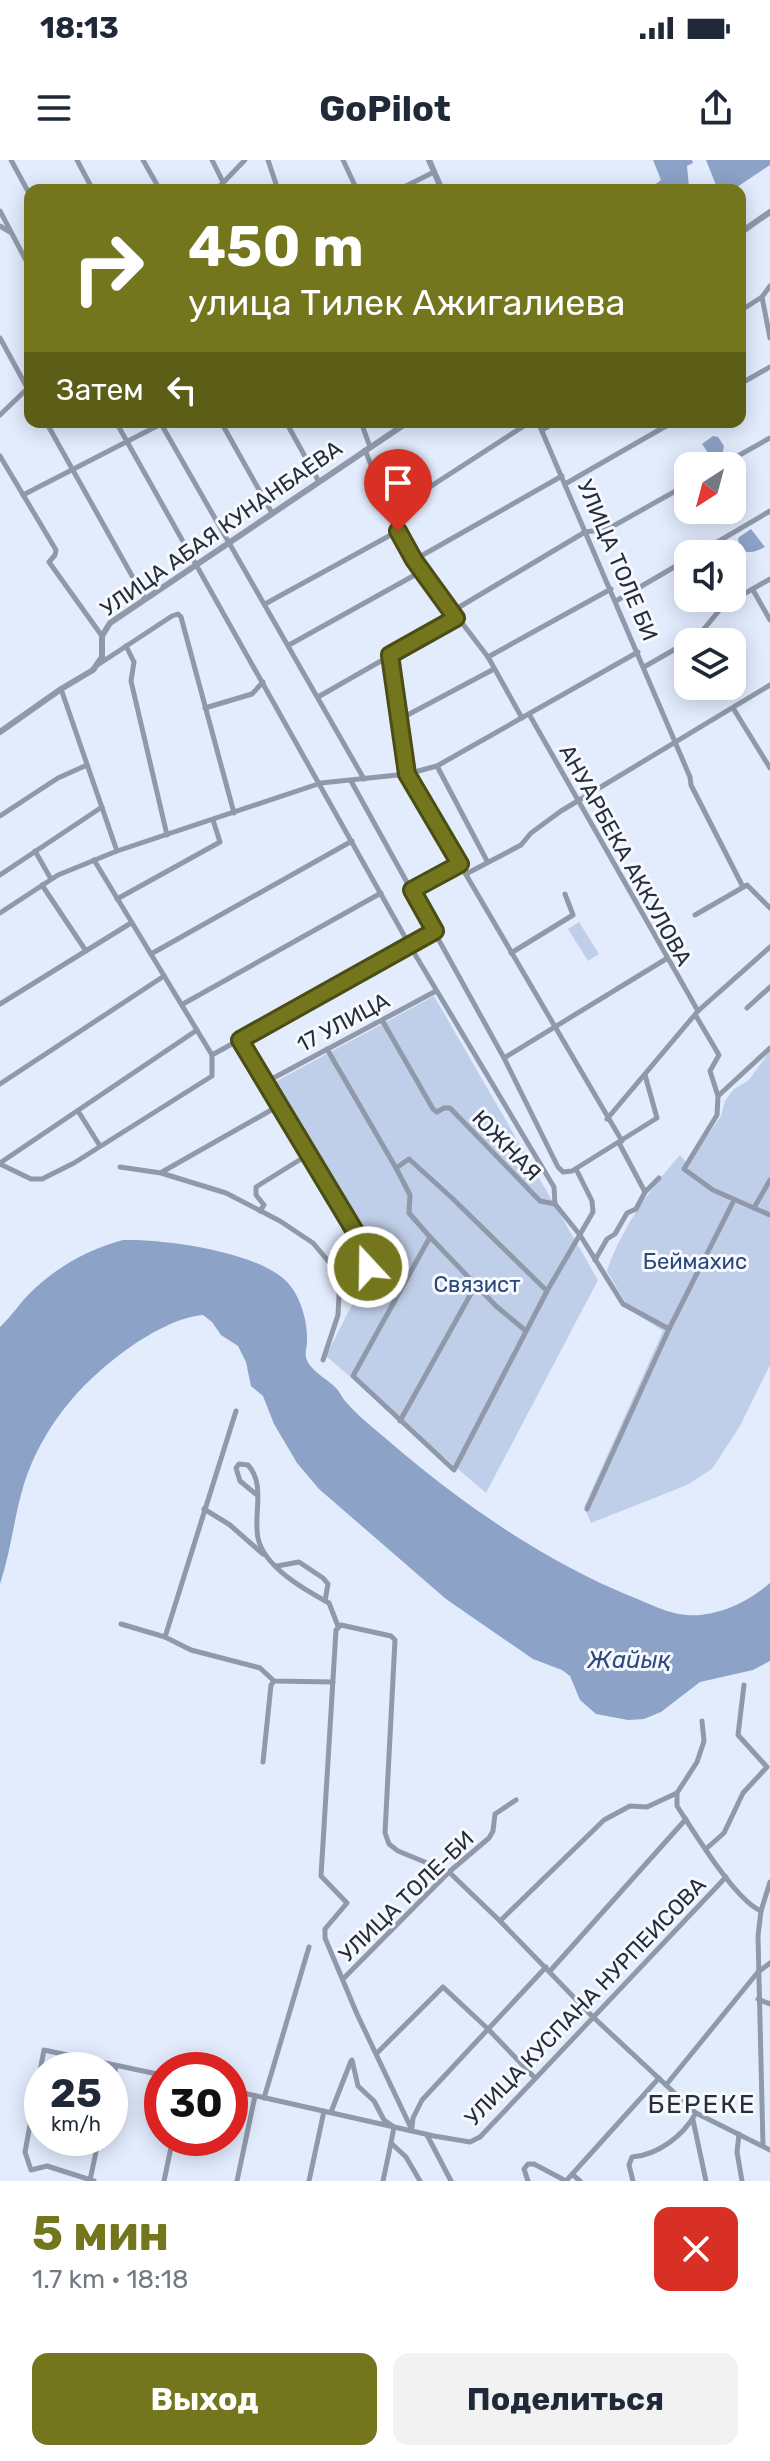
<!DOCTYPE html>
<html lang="ru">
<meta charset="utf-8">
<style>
body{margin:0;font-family:Rubik,sans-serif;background:#f2f2f3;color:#1f2937;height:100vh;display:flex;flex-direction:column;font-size:30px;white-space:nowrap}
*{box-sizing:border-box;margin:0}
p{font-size:26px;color:#747a83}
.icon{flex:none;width:44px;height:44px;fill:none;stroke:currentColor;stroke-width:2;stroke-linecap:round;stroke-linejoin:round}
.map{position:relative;height:2021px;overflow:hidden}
.drawer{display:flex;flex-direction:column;background:#fff;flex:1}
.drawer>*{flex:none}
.hud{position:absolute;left:24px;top:24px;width:722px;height:244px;border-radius:16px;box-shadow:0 4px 20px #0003;background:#74761d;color:#fff;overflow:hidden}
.needle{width:52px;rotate:216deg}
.fabs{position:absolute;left:674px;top:292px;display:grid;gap:16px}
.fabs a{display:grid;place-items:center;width:72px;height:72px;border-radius:16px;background:#fff;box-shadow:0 4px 20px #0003;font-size:40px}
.speed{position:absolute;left:24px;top:1892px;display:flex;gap:16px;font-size:40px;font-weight:700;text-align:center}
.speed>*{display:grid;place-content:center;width:104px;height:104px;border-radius:50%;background:#fff;box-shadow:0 4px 20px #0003;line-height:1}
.speed small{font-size:20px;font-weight:400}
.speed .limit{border:12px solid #d22;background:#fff;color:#111}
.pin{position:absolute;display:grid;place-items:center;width:68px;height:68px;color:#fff;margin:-82px -34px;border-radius:50% 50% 50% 0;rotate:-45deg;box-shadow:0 0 8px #0007}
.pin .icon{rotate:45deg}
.me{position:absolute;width:88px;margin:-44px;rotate:339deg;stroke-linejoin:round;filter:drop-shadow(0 0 6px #0008)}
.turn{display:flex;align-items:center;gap:28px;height:168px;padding:0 32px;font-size:36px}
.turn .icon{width:104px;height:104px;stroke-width:2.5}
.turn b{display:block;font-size:56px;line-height:68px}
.then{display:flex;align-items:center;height:76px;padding:0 32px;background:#0003;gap:16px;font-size:30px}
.round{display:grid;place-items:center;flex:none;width:84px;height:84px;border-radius:16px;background:#f2f2f3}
.overview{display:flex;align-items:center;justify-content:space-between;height:136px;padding:0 32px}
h1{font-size:48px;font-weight:700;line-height:60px;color:#74761d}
.cta{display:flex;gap:16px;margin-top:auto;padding:16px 32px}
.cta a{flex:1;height:92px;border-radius:16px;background:#74761d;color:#fff;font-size:32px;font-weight:700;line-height:92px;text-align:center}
.cta a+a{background:#f2f2f3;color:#1f2937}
.status{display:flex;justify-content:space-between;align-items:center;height:56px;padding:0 40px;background:#fff;direction:ltr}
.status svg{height:22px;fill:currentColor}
header{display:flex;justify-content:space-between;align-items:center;height:104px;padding:0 32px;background:#fff;font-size:36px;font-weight:700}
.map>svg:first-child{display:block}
.green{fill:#c0cfe9}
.water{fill:#8ca2c7}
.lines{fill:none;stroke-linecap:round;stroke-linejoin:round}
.minor{stroke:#8f99aa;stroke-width:5}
.tertiary{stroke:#8f99aa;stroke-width:6}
.route-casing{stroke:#4b4d13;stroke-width:20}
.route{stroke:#74761d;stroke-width:14}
.labels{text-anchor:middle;stroke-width:6;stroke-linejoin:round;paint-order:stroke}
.street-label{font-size:22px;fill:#282e38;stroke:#f6f9ff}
.park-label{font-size:22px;fill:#2c487a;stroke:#f6f9ff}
.water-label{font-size:24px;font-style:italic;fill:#304c7e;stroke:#f6f9ff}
.quarter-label{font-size:26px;letter-spacing:2px;fill:#282e38;stroke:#f6f9ff}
</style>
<div class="status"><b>18:13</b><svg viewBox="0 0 49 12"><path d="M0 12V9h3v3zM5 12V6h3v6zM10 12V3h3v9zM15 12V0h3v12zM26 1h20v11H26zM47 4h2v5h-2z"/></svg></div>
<header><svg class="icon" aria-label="menu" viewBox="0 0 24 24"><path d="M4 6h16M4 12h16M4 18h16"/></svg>GoPilot<svg class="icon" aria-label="share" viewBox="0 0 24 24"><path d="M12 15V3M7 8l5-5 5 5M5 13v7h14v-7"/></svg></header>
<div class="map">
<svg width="770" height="2021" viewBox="0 0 770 2021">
<rect width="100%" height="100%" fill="#e2ecfd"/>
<g class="green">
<path d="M579,762L599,794L588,801L568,769Z"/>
<path d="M434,836L598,1120L486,1333L326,1196L377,1095L273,923Z"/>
<path d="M770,891V1205L740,1266L712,1309L687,1325L591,1363L584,1347L663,1171L630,1150L607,1111C622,1067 650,1029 680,995L688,1004L721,956L725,941L734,929L749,920Z"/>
</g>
<g class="water">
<path d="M653,0H692L693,3L687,6L689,28L648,30L661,20Z"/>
<path d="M706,0H770V5L734,29L718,30Z"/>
<path d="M713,276L718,277L724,286L722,296L706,304L707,291L702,284Z"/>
<path d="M751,369L765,387C753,394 739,396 738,378Z"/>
<path d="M123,1080C165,1079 253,1091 285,1120C300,1134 308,1161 307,1181C307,1189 303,1196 309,1204C316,1214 327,1219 336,1228C340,1232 342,1238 346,1242C359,1257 376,1270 391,1283C462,1344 543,1400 630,1436C648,1443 668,1454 687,1455C717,1457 748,1442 770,1423V1501L753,1510L700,1522L661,1552L644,1559L628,1560L596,1554L580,1540L570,1516L562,1510L533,1499L446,1439L319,1329L297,1303L274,1264L263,1236L251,1226L246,1202L238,1186L221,1175L212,1162L203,1155C177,1157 147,1175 126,1190C79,1224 42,1268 24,1324C14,1357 11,1391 0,1424V1167C11,1157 19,1144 29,1134C56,1107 87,1090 123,1080Z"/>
</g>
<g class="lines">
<g class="minor">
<path d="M11,0L30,35"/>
<path d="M77,0L93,30"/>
<path d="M143,0L160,30"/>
<path d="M212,0L223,22"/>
<path d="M268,0L278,30"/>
<path d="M343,0L357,30"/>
<path d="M216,30L245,0"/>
<path d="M398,30L434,12"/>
<path d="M0,51L30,108"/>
<path d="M0,66L10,72"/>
<path d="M770,126L762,137L770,178"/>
<path d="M740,151L762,137"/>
<path d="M0,178L30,233"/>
<path d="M740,224L770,207"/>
<path d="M0,255L30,226"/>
<path d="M46,262L145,439"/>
<path d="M116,262L410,786L554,1027L555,1044"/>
<path d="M160,262L364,619"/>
<path d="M221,262L272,353"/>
<path d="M286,262L318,320"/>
<path d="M361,262L370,287"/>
<path d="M538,262L690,617L691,625L743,727"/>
<path d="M542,270L556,262"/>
<path d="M365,290L398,371L414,400L488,497L522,558"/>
<path d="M0,296L56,390L55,395L49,402L102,476"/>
<path d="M720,306L770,278"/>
<path d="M565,324L673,262"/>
<path d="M23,335L165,262"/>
<path d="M391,352L530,262"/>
<path d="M697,394L770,351"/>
<path d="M414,400L562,316"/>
<path d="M753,430L770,460"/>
<path d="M616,441L688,399"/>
<path d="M265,444L398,371"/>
<path d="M451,452L585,372L608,369L688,324"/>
<path d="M289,485L422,411"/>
<path d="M126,486L134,502L131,521L167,675"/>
<path d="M390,495L407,614L622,981"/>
<path d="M488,497L611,429"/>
<path d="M99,504L172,456L178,454L181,457L234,653"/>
<path d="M644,507L698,476L723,446L770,419"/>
<path d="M61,529L117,691"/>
<path d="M318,537L456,458"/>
<path d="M205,548L252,534L263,522"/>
<path d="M733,548L770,608"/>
<path d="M529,554L698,851"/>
<path d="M400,559L494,509"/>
<path d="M437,606L487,701"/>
<path d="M351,621L504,898L558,1007L563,1012L572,1011L657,958L645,915"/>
<path d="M0,656L58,618L87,605"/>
<path d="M35,691L51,719"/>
<path d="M466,714L521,685L531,673L561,651L770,525"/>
<path d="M0,715L102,647"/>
<path d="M42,725L86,791"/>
<path d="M412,730L460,704"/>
<path d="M117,739L220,682L213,660"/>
<path d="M0,753L58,715L117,691L321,623L407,614L437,606L638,492"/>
<path d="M695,755L747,725L770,748"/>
<path d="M511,793L573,755L565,734"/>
<path d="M151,794L352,681"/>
<path d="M0,844L131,763"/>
<path d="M183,844L381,733"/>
<path d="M747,848L770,827"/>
<path d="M696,856L719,895L710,911L718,936"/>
<path d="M382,860L433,949L437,952L444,948H450L540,1041L555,1044L580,1075L623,1144L669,1169"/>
<path d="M240,880L371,1098C367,1112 351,1116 353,1131"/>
<path d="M770,888L718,936L717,955L684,1009L713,1030L770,1055"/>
<path d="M327,889L396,1008"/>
<path d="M212,895L435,771"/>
<path d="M504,898L666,799"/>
<path d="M266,922L436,831"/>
<path d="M0,924L164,816"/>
<path d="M78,951L100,986"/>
<path d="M607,959L698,851L770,787"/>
<path d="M619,983L645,1032"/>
<path d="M0,1003L197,870"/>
<path d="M0,1004L31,1019H42L74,1003L212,916V895L94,700"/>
<path d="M120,1007L161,1013L226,1033L280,1061L313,1083L340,1115L338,1155L323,1200"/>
<path d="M162,1012L280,945"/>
<path d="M754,1048L770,1020"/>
<path d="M260,1051L264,1045L256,1035V1027L309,994"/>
<path d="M430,1077L409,1053L410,1035L396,1008L409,999L452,1038L547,1131"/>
<path d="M595,1100L607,1079L615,1074L627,1053L636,1049L645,1032L659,1018"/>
<path d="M526,1171L496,1146L430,1077L353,1216L454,1310L547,1131L593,1052L592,1041L576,1009"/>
<path d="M400,1261L473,1130L478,1126"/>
<path d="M257,1335L240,1321L236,1308L239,1304L248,1305C266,1325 253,1354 258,1378C264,1407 305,1430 329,1443L338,1466"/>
<path d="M204,1349L230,1365L263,1394"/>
<path d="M587,1349L669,1169L734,1040"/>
<path d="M277,1406L299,1402L323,1418L328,1424L325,1441"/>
<path d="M121,1464L165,1477L191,1490L260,1508L274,1521L333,1522"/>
<path d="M165,1477L236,1251"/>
<path d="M263,1602L271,1525L274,1521"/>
<path d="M677,1633V1646C694,1672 735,1740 761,1751"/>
<path d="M707,1688L724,1673L743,1633L767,1607L738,1575L744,1525"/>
<path d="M500,1761L604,1660L630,1646L647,1647L677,1633L697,1602L704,1581L702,1561"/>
<path d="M550,1811L686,1659"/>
<path d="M343,1819L449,1712L489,1678L493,1671L495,1654L516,1640"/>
<path d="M758,1839L770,1844"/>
<path d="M377,1893L443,1827L488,1869L535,1918"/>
<path d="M352,1900L358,1926L374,1941L384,1960L394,1967L391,1983L406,1997L420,2021"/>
<path d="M666,1925L758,1812L770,1803"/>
<path d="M230,1930L434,1976L470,1982L480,1977L726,1717"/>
<path d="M110,1933L116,1906"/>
<path d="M264,1938L309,1787"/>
<path d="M331,1952L351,1901"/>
<path d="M693,1960L706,2021"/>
<path d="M412,1967L413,1958L422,1940L546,1807"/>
<path d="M412,1970L357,1854L325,1778V1769L347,1743L321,1716L336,1470L341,1465L391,1476L395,1480L385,1673L389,1684L398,1691L449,1712L500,1761L592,1856L696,1953L770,1990"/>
<path d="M739,1974L737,1992L742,2021"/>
<path d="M427,1975L451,2021"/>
<path d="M763,1986L758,1776L761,1751L770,1722"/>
<path d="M573,2015L580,2021"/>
<path d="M90,2020L99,1978"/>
<path d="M94,2021L47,2006L31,2010L25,1992L44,1890L162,1915"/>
<path d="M164,2021L173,1978"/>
<path d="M237,2021L255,1936"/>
<path d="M309,2021L324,1951"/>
<path d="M383,2021L391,1983"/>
<path d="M528,2021L524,2009L528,2004H534L566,2021"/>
<path d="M566,2021L659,1918"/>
<path d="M633,2021L629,2005L632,1997C658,1995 683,1976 696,1953"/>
</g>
<g class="tertiary">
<path d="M429,0L442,30"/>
<path d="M740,73L770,52"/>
<path d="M0,572L61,529L93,510L102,497V476L110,463L408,262"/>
</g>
</g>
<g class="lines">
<g class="route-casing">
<path id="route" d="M368,1107L371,1098L240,880L435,771L412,730L460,704L407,614L390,495L456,458L414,400L398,371"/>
</g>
<use href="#route" class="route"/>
</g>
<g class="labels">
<g class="street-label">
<text transform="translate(221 368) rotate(-35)" y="8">УЛИЦА АБАЯ КУНАНБАЕВА</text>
<text transform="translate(618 400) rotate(67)" y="8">УЛИЦА ТОЛЕ БИ</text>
<text transform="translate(626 695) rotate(61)" y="8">АНУАРБЕКА АККУЛОВА</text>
<text transform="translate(343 862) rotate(-28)" y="8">17 УЛИЦА</text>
<text transform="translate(507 985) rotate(46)" y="8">ЮЖНАЯ</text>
<text transform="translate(406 1736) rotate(-44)" y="8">УЛИЦА ТОЛЕ-БИ</text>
<text transform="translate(585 1841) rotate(-46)" y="8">УЛИЦА КУСПАНА НУРПЕИСОВА</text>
</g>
<g class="park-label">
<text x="695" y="1109">Беймахис</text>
<text x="477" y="1132">Связист</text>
</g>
<g class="water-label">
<text x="629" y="1508">Жайық</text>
</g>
<g class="quarter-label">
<text x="702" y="1953">БЕРЕКЕ</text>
</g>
</g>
</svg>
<div class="fabs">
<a><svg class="needle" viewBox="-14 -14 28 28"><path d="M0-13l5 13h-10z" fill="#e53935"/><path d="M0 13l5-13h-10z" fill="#747a83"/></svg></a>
<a><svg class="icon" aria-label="sound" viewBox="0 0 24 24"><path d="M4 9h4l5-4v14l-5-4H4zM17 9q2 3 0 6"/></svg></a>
<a><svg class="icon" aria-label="layers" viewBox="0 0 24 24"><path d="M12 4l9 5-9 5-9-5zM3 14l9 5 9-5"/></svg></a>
</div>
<div class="speed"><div>25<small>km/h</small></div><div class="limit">30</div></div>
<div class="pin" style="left:398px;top:371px;background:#d93025"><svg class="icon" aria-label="arrive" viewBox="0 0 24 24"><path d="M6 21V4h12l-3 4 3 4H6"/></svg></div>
<svg class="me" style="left:368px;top:1107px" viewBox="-20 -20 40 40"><circle r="17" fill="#74761d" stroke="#fff" stroke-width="3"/><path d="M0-11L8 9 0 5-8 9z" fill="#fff"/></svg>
<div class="hud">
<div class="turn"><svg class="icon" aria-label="right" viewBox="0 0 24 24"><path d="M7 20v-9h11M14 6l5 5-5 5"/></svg><div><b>450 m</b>улица Тилек Ажигалиева</div></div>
<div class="then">Затем<svg class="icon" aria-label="left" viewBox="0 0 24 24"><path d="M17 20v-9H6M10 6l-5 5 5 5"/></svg></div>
</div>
</div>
<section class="drawer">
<div class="overview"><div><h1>5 мин</h1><p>1.7 km · 18:18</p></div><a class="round" style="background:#d93025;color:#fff"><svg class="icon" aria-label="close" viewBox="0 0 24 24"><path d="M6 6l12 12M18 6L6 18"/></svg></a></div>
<div class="cta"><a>Выход</a><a>Поделиться</a></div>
</section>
